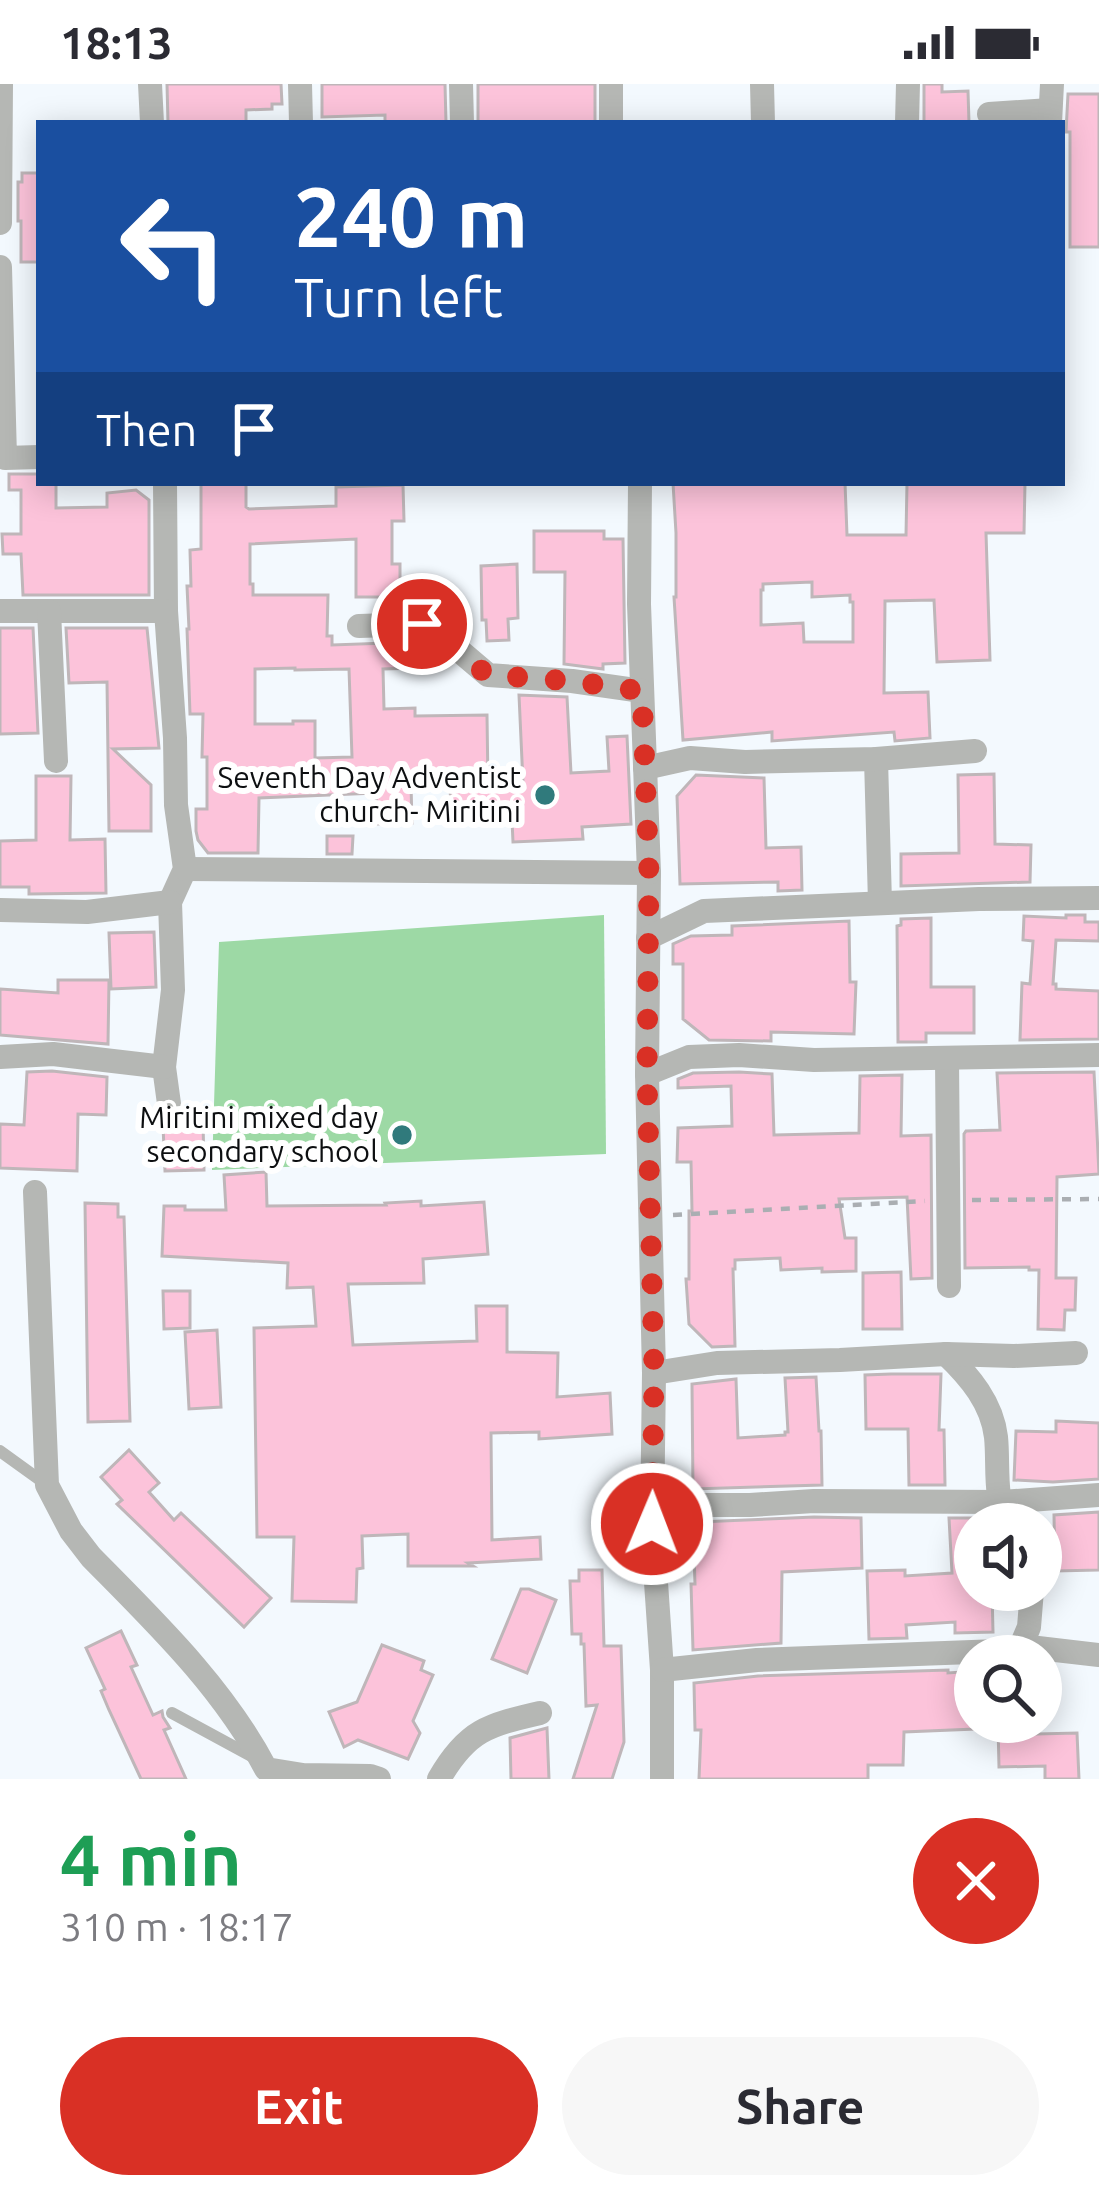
<!DOCTYPE html>
<meta charset="utf-8">
<style>
body{margin:0;font-family:Ubuntu,sans-serif;background:#f7f7f7;color:#2b2b33;height:100vh;display:flex;flex-direction:column;font-size:45px;white-space:nowrap}
*{box-sizing:border-box;margin:0}
p{font-size:39px;color:#7c7c81}
.icon{flex:none;width:66px;height:66px;fill:none;stroke:currentColor;stroke-width:2;stroke-linecap:round;stroke-linejoin:round}
.map{position:relative;height:1695px;overflow:hidden}
.side{display:flex;flex-direction:column;background:#fff;flex:1}
.side>*{flex:none}
.banner{position:absolute;left:36px;top:36px;width:1029px;height:366px;border-radius:0px;box-shadow:0 6px 30px #0003;background:#1a4fa0;color:#fff;overflow:hidden}
.controls{position:absolute;left:954px;top:1419px;display:grid;gap:24px}
.controls a{display:grid;place-items:center;width:108px;height:108px;border-radius:50%;background:#fff;box-shadow:0 6px 30px #0003;font-size:60px}
.pin{position:absolute;display:grid;place-items:center;width:102px;height:102px;color:#fff;margin:-51px;border:6px solid #fff;border-radius:50%;box-shadow:0 3px 12px #0007}
.me{position:absolute;width:132px;margin:-66px;rotate:1deg;stroke-linejoin:round;filter:drop-shadow(0 0 9px #0008)}
.turn{display:flex;align-items:center;gap:42px;height:252px;padding:0 60px;font-size:54px}
.turn .icon{width:156px;height:156px;stroke-width:2.5}
.turn b{display:block;font-size:84px;line-height:102px}
.then{display:flex;align-items:center;height:114px;padding:0 60px;background:#0003;gap:24px;font-size:45px}
.round{display:grid;place-items:center;flex:none;width:126px;height:126px;border-radius:63px;background:#f7f7f7}
.headline{display:flex;align-items:center;justify-content:space-between;height:204px;padding:0 60px}
h1{font-size:72px;font-weight:600;line-height:90px;color:#1e9e55}
.button{display:flex;gap:24px;margin-top:auto;padding:24px 60px}
.button a{flex:1;height:138px;border-radius:72px;background:#d93025;color:#fff;font-size:48px;font-weight:600;line-height:138px;text-align:center}
.button a+a{background:#f7f7f7;color:#2b2b33}
.status{display:flex;justify-content:space-between;align-items:center;height:84px;padding:0 60px;background:#fff;direction:ltr}
.status svg{height:33px;fill:currentColor}
.map>svg:first-child{display:block}
.green{fill:#9dd9a5}
.building{fill:#fcc3da;stroke:#bfb6b9;stroke-width:3;fill-rule:evenodd}
.lines{fill:none;stroke-linecap:round;stroke-linejoin:round}
.path{stroke:#aaaeb2;stroke-width:4.5;stroke-dasharray:9 9;stroke-linecap:butt}
.lane{stroke:#b5b7b4;stroke-width:12}
.street{stroke:#b5b7b4;stroke-width:24}
.route{stroke:#d93025;stroke-width:21;stroke-dasharray:0 37.8}
.poi-dot{fill:#307a7c;stroke:#fff;stroke-width:4.5}
.labels{text-anchor:middle;stroke-width:12;stroke-linejoin:round;paint-order:stroke}
.poi-label{font-size:30px;fill:#0d0f11;stroke:#fff;text-anchor:end}
</style>
<div class="status"><b>18:13</b><svg viewBox="0 0 49 12"><path d="M0 12V9h3v3zM5 12V6h3v6zM10 12V3h3v9zM15 12V0h3v12zM26 1h20v11H26zM47 4h2v5h-2z"/></svg></div>
<div class="map">
<svg width="1099" height="1695" viewBox="0 0 1099 1695">
<rect width="100%" height="100%" fill="#f3f9fe"/>
<path class="green" d="M604,831L606,1070L212,1086L219,858Z"/>
<g class="building">
<path d="M167,0H281L282,20H272V25L246,26V39H168Z"/>
<path d="M322,0H445L446,39H385V31L322,33Z"/>
<rect x="478" y="0" width="117" height="39"/>
<path d="M924,0H942V8L968,7L969,39H924Z"/>
<path d="M1068,10H1099V163H1070V48H1066Z"/>
<path d="M22,89H39V178H21V137H18V98H22Z"/>
<path d="M9,390H39V399H56V424L107,423V409L136,406L149,416V511H23L21,470H3L2,450H21V406H9Z"/>
<path d="M201,399H246V423L249,425L336,422V403L403,401L404,437H392V480H400V500L392,501V513H356V455L250,460V500H253V511H328L327,552H332V561L415,558L416,584L383,585L384,625L415,624V632L487,631L488,700L523,699L519,611L567,613L571,689L609,687L607,653L627,652L631,740L582,743L583,755L513,758L512,736L451,737L450,698L411,700L412,739L377,740L376,709L259,714L258,769H208L198,756L196,747V725H207V673H202L203,630H190L187,545H189L187,502H191L190,466L201,465ZM295,584V586L349,585L352,673L315,674V637H293V640H255V585Z"/>
<path d="M673,399H845L847,451H906L907,399H1025L1024,449H986L990,576L937,578L934,516L885,517L884,609L928,608L930,654L895,657L894,648L772,657V648L683,656L674,513H676V449ZM812,498V513L850,511V518H853V558H804L803,539L761,541V506H763V500Z"/>
<path d="M534,447H604V455H623L625,579L603,580V585L564,580L565,488H534Z"/>
<path d="M517,480L518,534L508,535L509,556L487,557L486,536H482L481,482Z"/>
<path d="M0,544H33L38,649L0,650Z"/>
<path d="M66,544H147L159,664L113,665L151,701V747H109L107,598L69,599Z"/>
<path d="M994,690L995,760L1031,761L1030,798L901,802V770L959,769L958,691Z"/>
<path d="M696,691L764,694L766,764L801,763L802,806L778,807V798L680,800L677,712Z"/>
<path d="M36,692H71L70,756L105,755L106,809L29,810V803H0V757L36,756Z"/>
<path d="M327,752H353L352,770H327Z"/>
<path d="M1066,831H1085V838H1099V857L1056,856L1053,900H1056V905L1099,907V955L1020,956L1022,899L1030,900L1033,857L1023,856L1024,832L1066,834Z"/>
<path d="M931,834V903H974V949H926V958H898L897,842L901,841V835Z"/>
<path d="M849,837L850,898H856L854,950L771,948V957L709,956L683,935V880H673V860L691,852L732,851V842Z"/>
<path d="M154,848L156,903L111,905L109,849Z"/>
<path d="M58,896H109L108,960L0,951V905L58,909Z"/>
<path d="M52,987L107,993L106,1031L78,1030L77,1087L0,1084V1040L24,1041L27,988Z"/>
<path d="M739,988L772,990L774,1051L859,1049L860,992L902,991L901,1052L931,1051L932,1194L911,1195L907,1113L839,1115L845,1154H856V1187L822,1188V1184L781,1186L780,1174L735,1176V1185H733L735,1262L712,1263L689,1240L686,1195H689V1127H692L691,1078H677L678,1044L732,1042L731,1002L678,1004V995L693,989Z"/>
<path d="M1094,988L1099,1090L1057,1093L1056,1194H1076L1075,1226H1065L1064,1246L1038,1245L1039,1186H1029V1183L965,1184L964,1050L966,1047L1000,1046L997,989Z"/>
<path d="M183,1036H203L204,1086L165,1087L163,1042L173,1043Z"/>
<path d="M266,1088L267,1122L386,1121L385,1119L421,1117V1122L484,1118L488,1170L423,1175L424,1199L348,1200L353,1261L477,1257L476,1222H507V1268L558,1269L557,1313L610,1309L612,1350L539,1355V1348L491,1349L492,1456L540,1453L541,1475L468,1479L473,1482H408V1450L362,1452L363,1484L357,1485L356,1518L292,1517L294,1453H257L254,1244L316,1242L313,1203L287,1204L288,1179L162,1172L164,1122H185V1126H226L224,1091Z"/>
<path d="M85,1119L118,1120V1133H124L130,1337L88,1338Z"/>
<path d="M901,1188L902,1245H863V1189Z"/>
<path d="M163,1207H190V1244L164,1245Z"/>
<path d="M217,1246L221,1323L189,1325L185,1248Z"/>
<path d="M891,1290H941L939,1346H944L945,1401H909L908,1345H866L865,1291Z"/>
<path d="M816,1293L819,1347H821L822,1401L693,1405L692,1300L736,1295L738,1354L785,1351V1348H788L785,1294Z"/>
<path d="M1056,1337L1099,1339V1395L1053,1398L1014,1396L1016,1347L1056,1348Z"/>
<path d="M129,1366L159,1399L149,1408L174,1436L181,1429L271,1514L244,1543L117,1420L122,1416L101,1393Z"/>
<path d="M1099,1428V1486L1055,1487L1054,1431Z"/>
<path d="M814,1433L861,1434L862,1484L782,1488L781,1559L693,1566L691,1500H695L693,1440L698,1438Z"/>
<path d="M949,1434H975V1506H992L993,1548L955,1549V1538L906,1541L907,1554L869,1555L867,1487L905,1486V1492L952,1489Z"/>
<path d="M579,1486H602L604,1562H621L624,1658L612,1695H573L597,1621L586,1622L584,1560H581V1550H572L570,1497H579Z"/>
<path d="M521,1505H529L556,1516L527,1589L492,1575Z"/>
<path d="M121,1547L137,1581L131,1583L153,1631L162,1627L163,1633L170,1644L164,1646L186,1695H141L109,1626L101,1607L105,1605L86,1564Z"/>
<path d="M382,1561L424,1577L421,1586L433,1591L413,1637L420,1649L408,1675L358,1656L344,1663L329,1628L357,1618Z"/>
<path d="M948,1586V1589L975,1587V1645L904,1648L903,1681H868V1695H699L701,1646H695L694,1599L758,1592Z"/>
<path d="M1037,1639V1650L1077,1649L1079,1695H1045V1682L999,1683L998,1641Z"/>
<path d="M547,1644L549,1695H511L510,1654Z"/>
</g>
<g class="lines">
<g class="path">
<path d="M972,1116L1099,1115"/>
<path d="M673,1131L925,1117"/>
</g>
<g class="lane">
<path d="M0,1367L47,1401"/>
<path d="M172,1629L255,1674"/>
</g>
<g class="street">
<path d="M150,0L152,39"/>
<path d="M300,0L301,39"/>
<path d="M461,0L462,39"/>
<path d="M611,0V39"/>
<path d="M762,0L763,39"/>
<path d="M989,30L1050,26"/>
<path d="M907,39L908,0"/>
<path d="M1050,39L1052,0"/>
<path d="M0,139L1,0"/>
<path d="M0,183L5,374L39,373"/>
<path d="M165,399L166,527L175,654L176,721L185,785L170,818L173,906L164,983L170,1027"/>
<path d="M640,399L639,520L649,789L647,990L654,1289L652,1440L662,1586V1695"/>
<path d="M0,527H166"/>
<path d="M49,527L56,677"/>
<path d="M359,542L422,540L448,557L488,591L572,597L642,607"/>
<path d="M876,675L880,819"/>
<path d="M645,684L690,674L745,678L876,675L975,667"/>
<path d="M185,785L649,789"/>
<path d="M0,826L87,828L170,818"/>
<path d="M648,854L704,827L979,815L1099,814"/>
<path d="M0,973L53,970L164,983"/>
<path d="M947,975L949,1202"/>
<path d="M647,990L689,973L739,971L814,976L1099,971"/>
<path d="M35,1108L47,1401L71,1447L91,1473C155,1538 223,1603 266,1685L303,1691L370,1692L379,1695"/>
<path d="M946,1270C970,1293 992,1319 996,1353C999,1382 993,1415 1009,1440"/>
<path d="M654,1289L717,1279L840,1276L946,1270L1014,1272L1076,1269"/>
<path d="M652,1440L695,1421H750L814,1417L1001,1418L1099,1411"/>
<path d="M1021,1562L1029,1543L1032,1506"/>
<path d="M662,1586L757,1576L999,1567L1021,1562L1099,1571"/>
<path d="M439,1695C467,1646 488,1641 540,1629"/>
</g>
</g>
<g class="lines">
<path class="route" d="M422,540L448,557L466,575L488,591L572,597L642,607L649,789L647,990L654,1288L652,1440"/>
</g>
<g class="poi-dot">
<circle cx="545" cy="711" r="12"/>
<circle cx="402" cy="1051" r="12"/>
</g>
<g class="labels">
<g class="poi-label">
<text x="521" y="704">Seventh Day Adventist<tspan x="521" dy="34">church- Miritini</tspan></text>
<text x="378" y="1044">Miritini mixed day<tspan x="378" dy="34">secondary school</tspan></text>
</g>
</g>
</svg>
<div class="controls">
<a><svg class="icon" aria-label="sound" viewBox="0 0 24 24"><path d="M4 9h4l5-4v14l-5-4H4zM17 9q2 3 0 6"/></svg></a>
<a><svg class="icon" aria-label="search" viewBox="0 0 24 24"><circle cx="10" cy="10" r="6"/><path d="M15 15l6 6"/></svg></a>
</div>
<div class="pin" style="left:422px;top:540px;background:#d93025"><svg class="icon" aria-label="arrive" viewBox="0 0 24 24"><path d="M6 21V4h12l-3 4 3 4H6"/></svg></div>
<svg class="me" style="left:652px;top:1440px" viewBox="-20 -20 40 40"><circle r="17" fill="#d93025" stroke="#fff" stroke-width="3"/><path d="M0-11L8 9 0 5-8 9z" fill="#fff"/></svg>
<div class="banner">
<div class="turn"><svg class="icon" aria-label="left" viewBox="0 0 24 24"><path d="M17 20v-9H6M10 6l-5 5 5 5"/></svg><div><b>240 m</b>Turn left</div></div>
<div class="then">Then<svg class="icon" aria-label="arrive" viewBox="0 0 24 24"><path d="M6 21V4h12l-3 4 3 4H6"/></svg></div>
</div>
</div>
<section class="side">
<div class="headline"><div><h1>4 min</h1><p>310 m · 18:17</p></div><a class="round" style="background:#d93025;color:#fff"><svg class="icon" aria-label="close" viewBox="0 0 24 24"><path d="M6 6l12 12M18 6L6 18"/></svg></a></div>
<div class="button"><a>Exit</a><a>Share</a></div>
</section>
